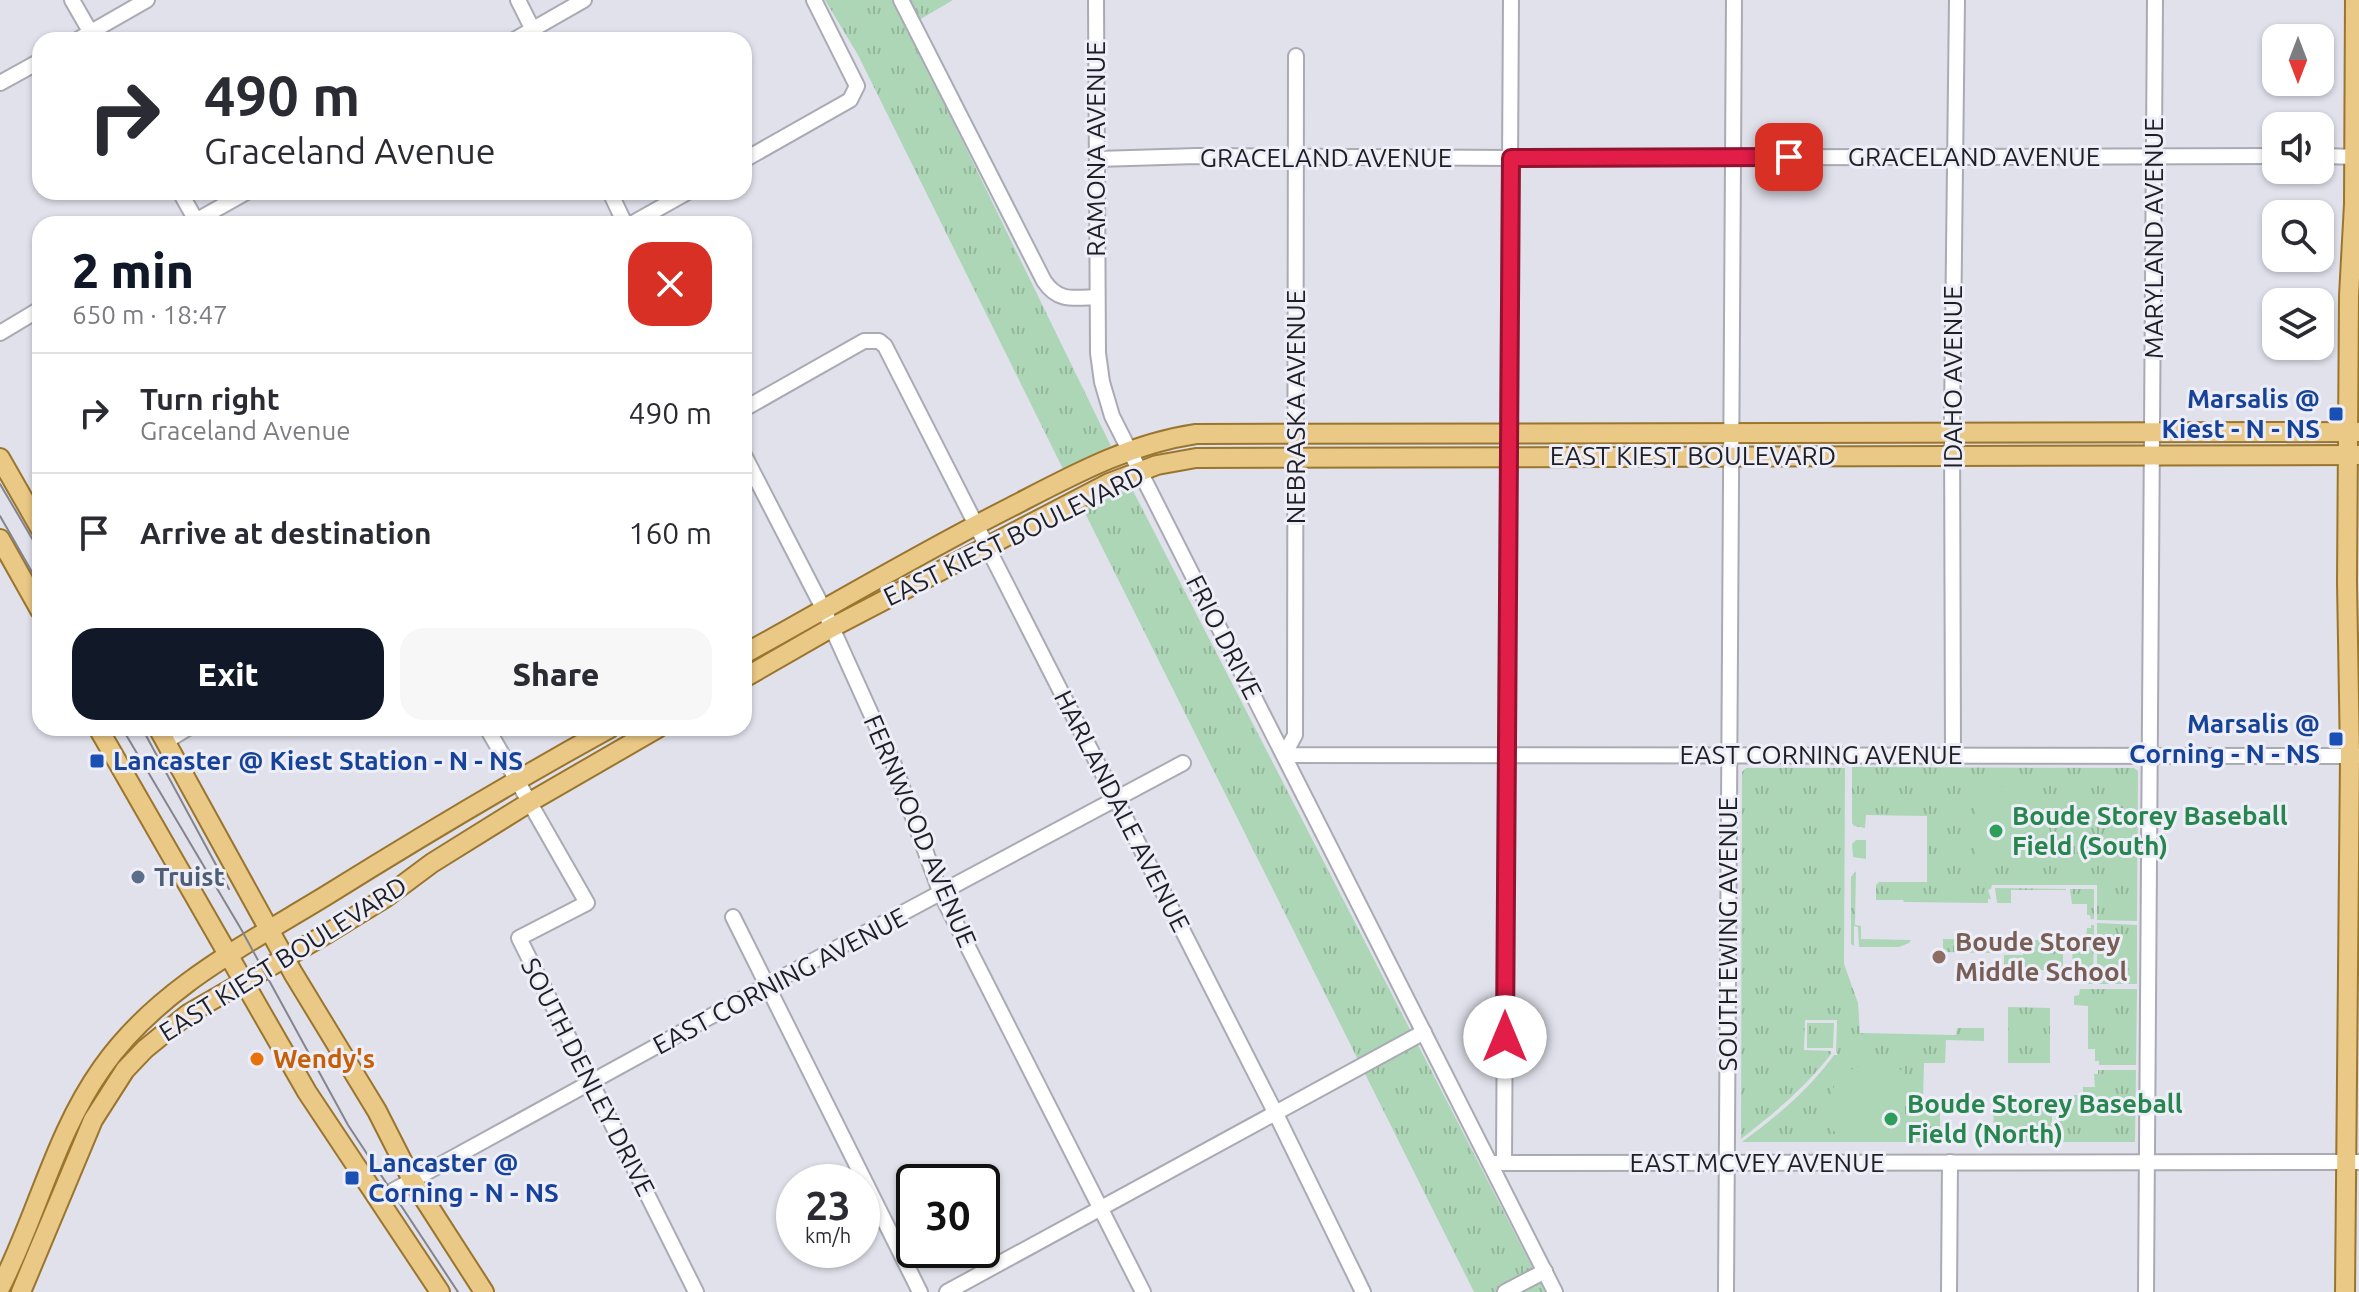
<!DOCTYPE html>
<meta charset="utf-8">
<style>
body{margin:0;font-family:Ubuntu,sans-serif;background:#f7f7f7;color:#2b2b33;height:100vh;display:flex;flex-direction:column;font-size:30px;white-space:nowrap}
*{box-sizing:border-box;margin:0}
p{font-size:26px;color:#7c7c81}
.icon{flex:none;width:44px;height:44px;fill:none;stroke:currentColor;stroke-width:2;stroke-linecap:round;stroke-linejoin:round}
.map{position:relative;flex:1;overflow:hidden}
.side{position:absolute;left:32px;top:216px;width:720px;height:520px;display:flex;flex-direction:column;background:#fff;border-radius:24px;box-shadow:0 2px 6px #0004}
.side>*{flex:none}
.guide{position:absolute;left:32px;top:32px;width:720px;height:168px;border-radius:24px;box-shadow:0 2px 6px #0004;background:#fff;color:#2b2b33;overflow:hidden}
.needle{width:52px;rotate:180deg}
.buttons{position:absolute;left:2262px;top:24px;display:grid;gap:16px}
.buttons a{display:grid;place-items:center;width:72px;height:72px;border-radius:16px;background:#fff;box-shadow:0 2px 6px #0004;font-size:40px}
.speed{position:absolute;left:776px;top:1164px;display:flex;gap:16px;font-size:40px;font-weight:700;text-align:center}
.speed>*{display:grid;place-content:center;width:104px;height:104px;border-radius:50%;background:#fff;box-shadow:0 2px 6px #0004;line-height:1}
.speed small{font-size:20px;font-weight:400}
.speed .limit{border:4px solid #111;border-radius:12px;background:#fff;color:#111}
.pin{position:absolute;display:grid;place-items:center;width:68px;height:68px;color:#fff;margin:-34px;border-radius:16px;box-shadow:0 4px 12px #0006}
.me{position:absolute;width:88px;margin:-44px;rotate:0deg;stroke-linejoin:round;filter:drop-shadow(0 0 6px #0008)}
.turn{display:flex;align-items:center;gap:28px;height:168px;padding:0 40px;font-size:36px}
.turn .icon{width:104px;height:104px;stroke-width:2.5}
.turn b{display:block;font-size:56px;line-height:68px}
.round{display:grid;place-items:center;flex:none;width:84px;height:84px;border-radius:24px;background:#f7f7f7}
.headline{display:flex;align-items:center;justify-content:space-between;height:136px;padding:0 40px}
h1{font-size:48px;font-weight:800;line-height:60px;color:#111827}
.cta{display:flex;gap:16px;margin-top:auto;padding:16px 40px}
.cta a{flex:1;height:92px;border-radius:24px;background:#111827;color:#fff;font-size:32px;font-weight:800;line-height:92px;text-align:center}
.cta a+a{background:#f7f7f7;color:#2b2b33}
ul{padding:0;list-style:none}
li{display:flex;align-items:center;gap:24px;height:120px;padding:0 40px;border-top:2px solid #e1e1e2}
li div{flex:1}
li b{display:block;font-size:30px}
li em{font-style:normal}
.map>svg:first-child{display:block}
.grass{fill:url(#grass-tufts)}
.pitch{fill:#acd6b6}
.lines{fill:none;stroke-linecap:round;stroke-linejoin:round}
.minor-casing{stroke:#a9aab4;stroke-width:18}
.major-casing{stroke:#9a752e;stroke-width:22}
.minor{stroke:#fff;stroke-width:14}
.major{stroke:#eac885;stroke-width:18}
.tram{stroke:#84848c;stroke-width:2}
.route-casing{stroke:#92132f;stroke-width:20}
.route{stroke:#e11d48;stroke-width:14}
.transit-dot{fill:#1a4fb4;stroke:#eeeef9;stroke-width:3}
.leisure-dot{fill:#2e9e5b;stroke:#eeeef9;stroke-width:3}
.service-dot{fill:#5c6f8a;stroke:#eeeef9;stroke-width:3}
.education-dot{fill:#8d6e63;stroke:#eeeef9;stroke-width:3}
.food-dot{fill:#e8710a;stroke:#eeeef9;stroke-width:3}
.labels{text-anchor:middle;stroke-width:6;stroke-linejoin:round;paint-order:stroke}
.street-label{font-size:26px;fill:#1f1f23;stroke:#eeeef9}
.transit-label{font-size:26px;font-weight:bold;fill:#164399;stroke:#eeeef9;text-anchor:end}
.leisure-label{font-size:26px;font-weight:bold;fill:#27864d;stroke:#eeeef9;text-anchor:start}
.service-label{font-size:26px;font-weight:bold;fill:#4e5e75;stroke:#eeeef9;text-anchor:start}
.education-label{font-size:26px;font-weight:bold;fill:#785e54;stroke:#eeeef9;text-anchor:start}
.food-label{font-size:26px;font-weight:bold;fill:#c56008;stroke:#eeeef9;text-anchor:start}
</style>
<div class="map">
<svg width="2359" height="1292" viewBox="0 0 2359 1292">
<defs>
<pattern id="grass-tufts" width="24" height="20" patternUnits="userSpaceOnUse" patternTransform="scale(2)"><rect width="24" height="20" fill="#acd6b6"/><path d="M3 7l-1-3M5 7V3M7 7l1-3M15 17l-1-3M17 17v-4M19 17l1-3" fill="none" stroke="#94b79c"/></pattern>
</defs>
<rect width="100%" height="100%" fill="#e1e1ec"/>
<g class="grass">
<path d="M825,0H953L907,27L1111,446L1064,471L858,55Z"/>
<path d="M1129,483L1545,1292H1474L1082,507Z"/>
<path d="M1852,767L2134,768L2138,771L2137,921L2097,920V885H1992L1991,889L1988,890L1991,899H1988V903L1904,902L1903,900H1876V885L1879,882H1927V816L1866,815L1865,828L1854,826L1852,823Z"/>
<path d="M1746,768H1845L1844,964L1858,1003L1860,1033L1956,1035L1957,1028H1984V1041L1946,1040L1945,1063H1924L1923,1098L1940,1099V1138L1944,1142H1742C1779,1114 1806,1093 1834,1055H1838L1836,1052L1837,1020H1805L1804,1050L1831,1051V1054C1804,1089 1775,1112 1741,1139L1742,772Z"/>
<path d="M1856,840H1866V859L1853,857L1852,844Z"/>
<path d="M1856,871L1855,925L1861,926V939L1911,940L1909,943L1899,947H1859L1858,927L1854,926V946L1851,944V877Z"/>
<path d="M1995,888L2066,889V890H2011V903H1997Z"/>
<path d="M2070,889H2094V919H2091L2090,915H2087V904H2072Z"/>
<path d="M2097,923L2137,925V984H2097Z"/>
<path d="M2091,925H2094L2093,984H2084V979H2078V976L2074,975L2076,972V969L2072,967L2073,940L2086,939L2087,928H2091Z"/>
<path d="M1943,939L1993,940V953L1943,952Z"/>
<path d="M2023,940H2063V970H2030L2029,967H2004V955H2023Z"/>
<path d="M2080,989H2137L2136,1065H2099V1061H2095V1049H2088V1006L2074,1005V996L2079,995Z"/>
<path d="M2008,1007L2050,1008V1063H2008Z"/>
<path d="M1807,1023H1834L1833,1048H1807Z"/>
<path d="M2098,1070H2136L2135,1142H2055L2056,1105H2074V1095H2083V1087H2095L2094,1074H2098Z"/>
<path d="M1994,1100L2034,1101L2035,1105H2052V1142L1993,1141Z"/>
</g>
<g class="pitch">
<path d="M1981,786C2029,786 2037,786 2051,835L2040,858L1981,859L1974,851L1976,793Z"/>
<path d="M1882,1060L1905,1072L1904,1130L1897,1137L1838,1136L1833,1130L1831,1093L1837,1081L1855,1067Z"/>
</g>
<g class="lines">
<g class="minor-casing">
<g id="minor">
<path d="M72,0L95,40"/>
<path d="M518,0L538,40"/>
<path d="M901,0L1044,281C1058,302 1073,298 1096,297"/>
<path d="M1096,0L1098,353L1102,382L1112,416L1555,1292"/>
<path d="M77,40L147,0"/>
<path d="M514,40L584,0"/>
<path d="M1296,56L1295,735L1284,755L2359,756"/>
<path d="M0,83L40,61"/>
<path d="M2320,156L2359,157"/>
<path d="M1097,159L1197,156L1511,158L2276,156"/>
<path d="M744,160L850,100L857,86L814,0"/>
<path d="M180,192L198,224"/>
<path d="M610,192L625,224"/>
<path d="M190,224L247,192"/>
<path d="M631,224L688,192"/>
<path d="M0,333L40,309"/>
<path d="M744,409L864,341H879L885,346L1276,1114L1363,1292"/>
<path d="M744,455L824,610L894,765L941,894L1143,1292"/>
<path d="M487,728L587,903L519,938L696,1292"/>
<path d="M165,742L188,728"/>
<path d="M1953,755L1952,419L1957,0"/>
<path d="M733,917L920,1292"/>
<path d="M1504,1162L1511,0"/>
<path d="M1495,1163L2359,1162"/>
<path d="M378,1199L766,986L1183,763"/>
<path d="M947,1292L1424,1032"/>
<path d="M1505,1292L1545,1271"/>
<path d="M1726,1292L1734,0"/>
<path d="M1949,1292L1950,1162"/>
<path d="M2146,1292L2155,0"/>
</g>
</g>
<g class="major-casing">
<g id="major">
<path d="M0,458L40,528"/>
<path d="M0,539L40,610"/>
<path d="M744,654C833,605 920,553 1011,507C1071,476 1128,444 1196,434L2359,432"/>
<path d="M744,678L831,628L1109,483L1157,465L1196,458L2359,455"/>
<path d="M98,728L307,1092L440,1292"/>
<path d="M158,728L293,973L377,1111L412,1180L484,1292"/>
<path d="M0,1288C37,1216 55,1134 102,1068C157,989 247,944 327,895C420,837 514,781 610,728"/>
<path d="M21,1292L93,1120L125,1070L145,1049L188,1014L328,933L385,898L432,863L530,802L658,728"/>
<path d="M2345,1292L2350,756L2347,582L2349,296L2354,204L2355,0"/>
</g>
</g>
<use href="#minor" class="minor"/>
<use href="#major" class="major"/>
<g class="tram">
<path d="M0,484L40,552"/>
<path d="M0,516L40,586"/>
<path d="M122,728L241,929L348,1125L458,1292"/>
<path d="M142,728L229,889"/>
</g>
</g>
<g class="lines">
<g class="route-casing">
<path id="route" d="M1505,1037L1511,158L1789,157"/>
</g>
<use href="#route" class="route"/>
</g>
<g class="transit-dot">
<rect x="2328" y="406" width="16" height="16" rx="4"/>
<rect x="2328" y="731" width="16" height="16" rx="4"/>
<rect x="89" y="753" width="16" height="16" rx="4"/>
<rect x="344" y="1170" width="16" height="16" rx="4"/>
</g>
<g class="leisure-dot">
<circle cx="1996" cy="831" r="8"/>
<circle cx="1891" cy="1119" r="8"/>
</g>
<circle class="service-dot" cx="138" cy="877" r="8"/>
<circle class="education-dot" cx="1939" cy="957" r="8"/>
<circle class="food-dot" cx="257" cy="1059" r="8"/>
<g class="labels">
<g class="street-label">
<text transform="translate(1096 149) rotate(-90)" y="9">RAMONA AVENUE</text>
<text x="1974" y="166">GRACELAND AVENUE</text>
<text x="1326" y="167">GRACELAND AVENUE</text>
<text transform="translate(2154 238) rotate(-90)" y="9">MARYLAND AVENUE</text>
<text transform="translate(1953 377) rotate(-90)" y="9">IDAHO AVENUE</text>
<text transform="translate(1296 407) rotate(-90)" y="9">NEBRASKA AVENUE</text>
<text x="1693" y="465">EAST KIEST BOULEVARD</text>
<text transform="translate(1014 536) rotate(-26)" y="9">EAST KIEST BOULEVARD</text>
<text transform="translate(1224 637) rotate(63)" y="9">FRIO DRIVE</text>
<text x="1821" y="764">EAST CORNING AVENUE</text>
<text transform="translate(1122 811) rotate(63)" y="9">HARLANDALE AVENUE</text>
<text transform="translate(920 831) rotate(67)" y="9">FERNWOOD AVENUE</text>
<text transform="translate(1728 934) rotate(-90)" y="9">SOUTH EWING AVENUE</text>
<text transform="translate(283 959) rotate(-32)" y="9">EAST KIEST BOULEVARD</text>
<text transform="translate(780 981) rotate(-28)" y="9">EAST CORNING AVENUE</text>
<text transform="translate(588 1077) rotate(63)" y="9">SOUTH DENLEY DRIVE</text>
<text x="1757" y="1172">EAST MCVEY AVENUE</text>
</g>
<g class="transit-label">
<text x="2320" y="408">Marsalis @<tspan x="2320" dy="30">Kiest - N - NS</tspan></text>
<text x="2320" y="733">Marsalis @<tspan x="2320" dy="30">Corning - N - NS</tspan></text>
<text x="113" y="770" text-anchor="start">Lancaster @ Kiest Station - N - NS</text>
<text x="368" y="1172" text-anchor="start">Lancaster @<tspan x="368" dy="30">Corning - N - NS</tspan></text>
</g>
<g class="leisure-label">
<text x="2012" y="825">Boude Storey Baseball<tspan x="2012" dy="30">Field (South)</tspan></text>
<text x="1907" y="1113">Boude Storey Baseball<tspan x="1907" dy="30">Field (North)</tspan></text>
</g>
<g class="service-label">
<text x="154" y="886">Truist</text>
</g>
<g class="education-label">
<text x="1955" y="951">Boude Storey<tspan x="1955" dy="30">Middle School</tspan></text>
</g>
<g class="food-label">
<text x="273" y="1068">Wendy's</text>
</g>
</g>
</svg>
<div class="buttons">
<a><svg class="needle" viewBox="-14 -14 28 28"><path d="M0-13l5 13h-10z" fill="#e53935"/><path d="M0 13l5-13h-10z" fill="#7c7c81"/></svg></a>
<a><svg class="icon" aria-label="sound" viewBox="0 0 24 24"><path d="M4 9h4l5-4v14l-5-4H4zM17 9q2 3 0 6"/></svg></a>
<a><svg class="icon" aria-label="search" viewBox="0 0 24 24"><circle cx="10" cy="10" r="6"/><path d="M15 15l6 6"/></svg></a>
<a><svg class="icon" aria-label="layers" viewBox="0 0 24 24"><path d="M12 4l9 5-9 5-9-5zM3 14l9 5 9-5"/></svg></a>
</div>
<div class="speed"><div>23<small>km/h</small></div><div class="limit">30</div></div>
<div class="pin" style="left:1789px;top:157px;background:#d93025"><svg class="icon" aria-label="arrive" viewBox="0 0 24 24"><path d="M6 21V4h12l-3 4 3 4H6"/></svg></div>
<svg class="me" style="left:1505px;top:1037px" viewBox="-20 -20 40 40"><circle r="19" fill="#fff"/><path d="M0-13L10 11 0 6-10 11z" fill="#e11d48"/></svg>
<div class="guide">
<div class="turn"><svg class="icon" aria-label="right" viewBox="0 0 24 24"><path d="M7 20v-9h11M14 6l5 5-5 5"/></svg><div><b>490 m</b>Graceland Avenue</div></div>
</div>
<section class="side">
<div class="headline"><div><h1>2 min</h1><p>650 m · 18:47</p></div><a class="round" style="background:#d93025;color:#fff"><svg class="icon" aria-label="close" viewBox="0 0 24 24"><path d="M6 6l12 12M18 6L6 18"/></svg></a></div>
<ul>
<li><svg class="icon" aria-label="right" viewBox="0 0 24 24"><path d="M7 20v-9h11M14 6l5 5-5 5"/></svg><div><b>Turn right</b><p>Graceland Avenue</p></div><em>490 m</em></li>
<li><svg class="icon" aria-label="arrive" viewBox="0 0 24 24"><path d="M6 21V4h12l-3 4 3 4H6"/></svg><div><b>Arrive at destination</b></div><em>160 m</em></li>
</ul>
<div class="cta"><a>Exit</a><a>Share</a></div>
</section>
</div>
